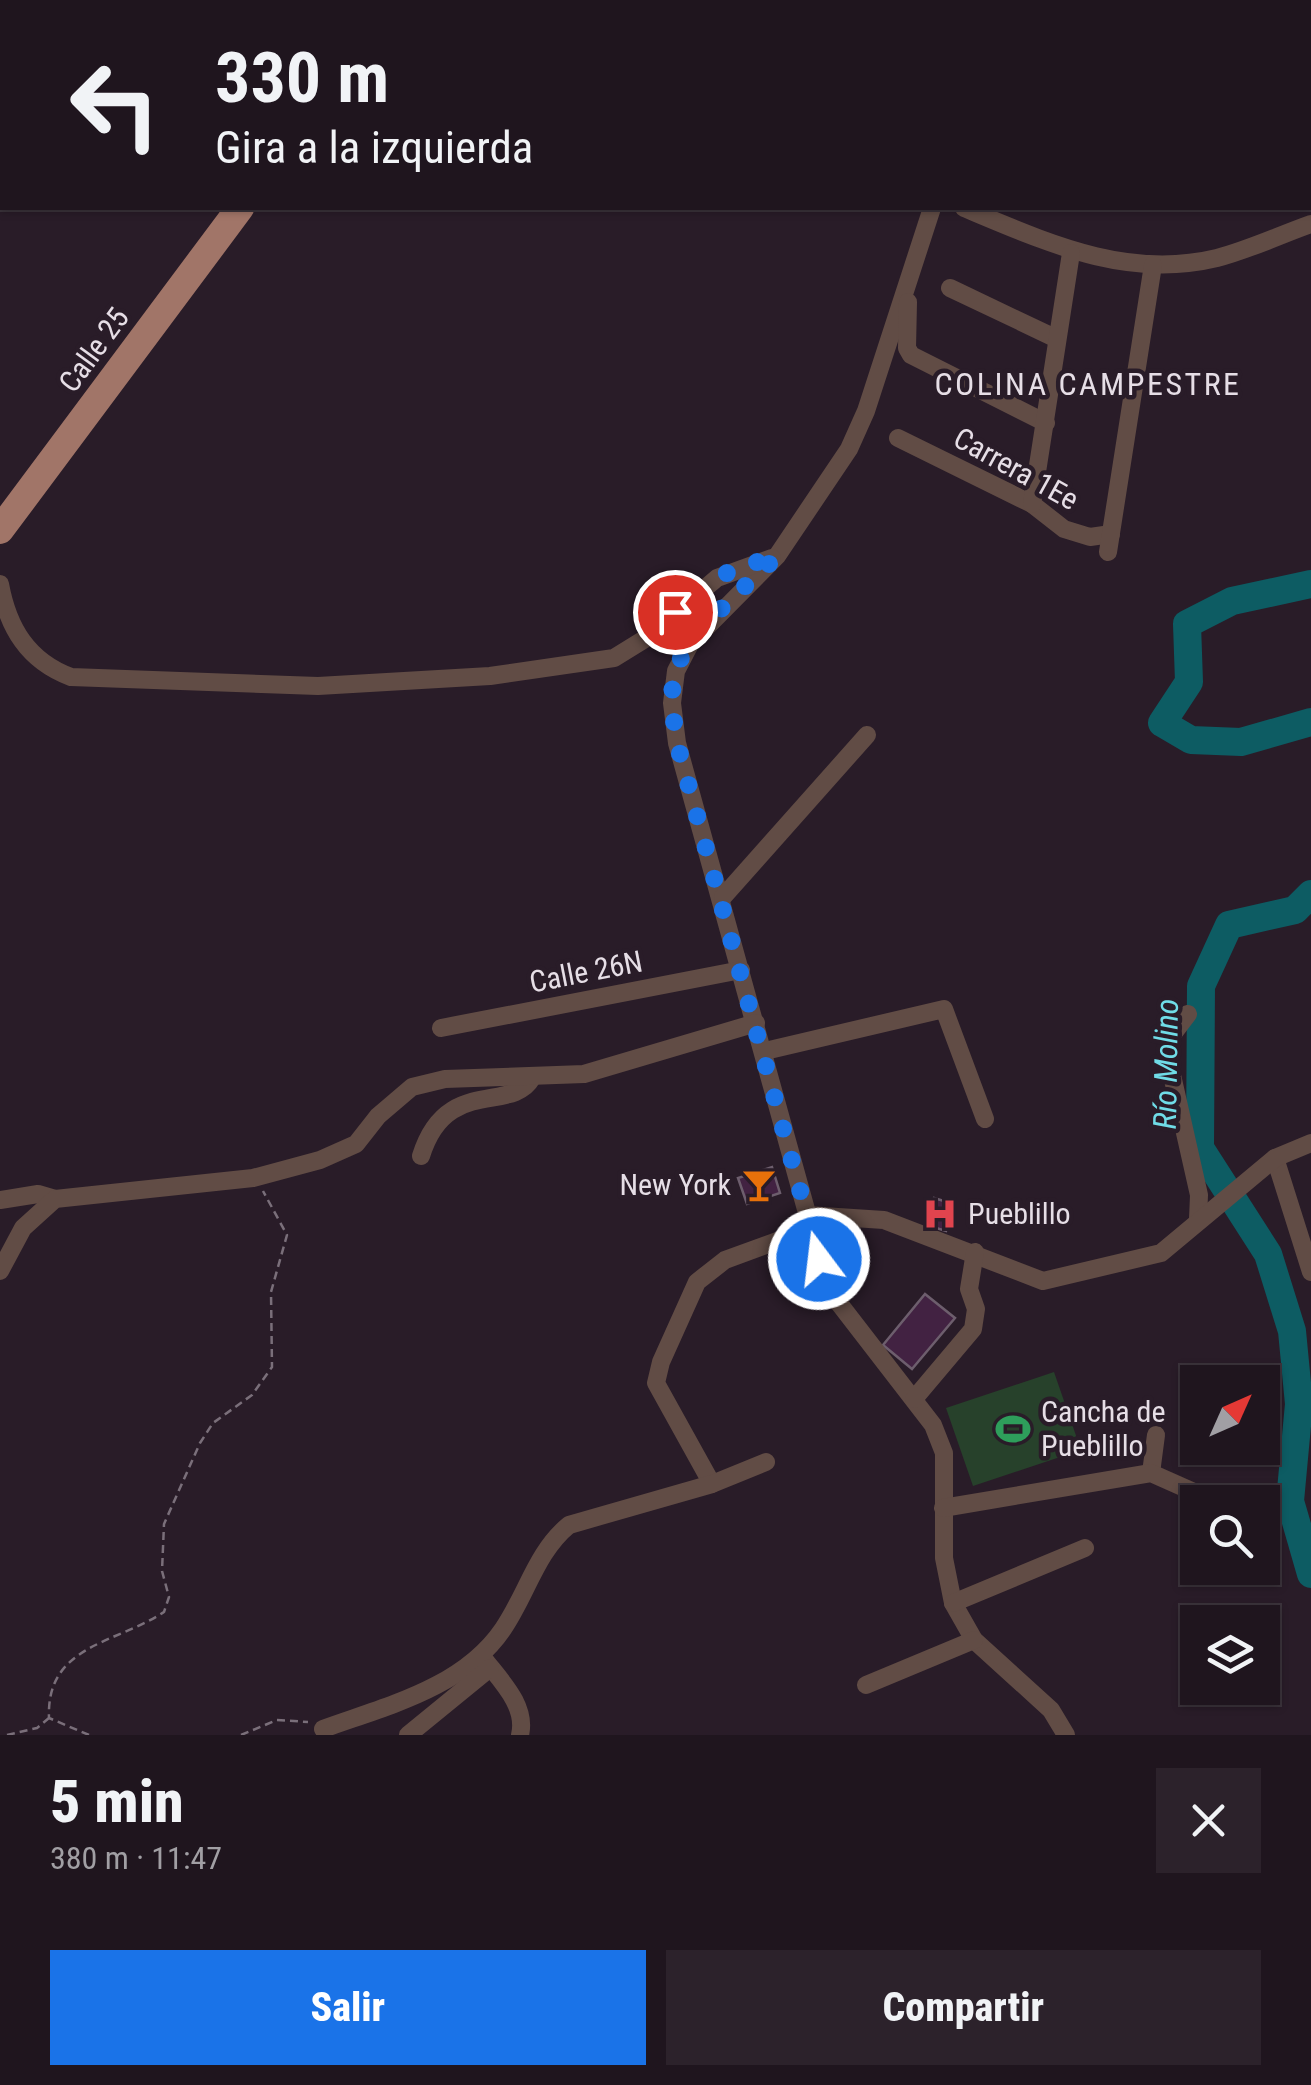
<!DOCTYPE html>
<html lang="es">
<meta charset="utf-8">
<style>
body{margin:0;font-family:"Roboto Condensed",sans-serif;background:#2c222b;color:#f1f3f6;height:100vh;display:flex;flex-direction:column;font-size:38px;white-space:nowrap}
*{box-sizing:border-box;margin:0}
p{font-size:32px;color:#a19fa4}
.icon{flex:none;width:55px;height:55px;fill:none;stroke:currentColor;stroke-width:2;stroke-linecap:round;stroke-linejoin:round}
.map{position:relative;height:1735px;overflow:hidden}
.details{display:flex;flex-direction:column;background:#1f151e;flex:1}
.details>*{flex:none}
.banner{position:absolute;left:0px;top:0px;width:1312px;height:210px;box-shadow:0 2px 8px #0004,0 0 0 2px #3c343c;background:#1f151e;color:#f1f3f6;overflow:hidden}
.needle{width:65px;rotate:45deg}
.buttons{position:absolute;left:1180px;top:1365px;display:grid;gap:20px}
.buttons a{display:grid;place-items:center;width:100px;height:100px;border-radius:0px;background:#1f151e;box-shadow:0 2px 8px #0004,0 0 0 2px #3c343c;font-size:50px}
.pin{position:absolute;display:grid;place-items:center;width:85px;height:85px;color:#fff;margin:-42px;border:5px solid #fff;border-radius:50%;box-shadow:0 2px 10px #0007}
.me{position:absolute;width:110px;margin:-55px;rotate:345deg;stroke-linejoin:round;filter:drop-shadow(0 0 8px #0008)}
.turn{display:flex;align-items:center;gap:35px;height:210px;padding:0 50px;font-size:45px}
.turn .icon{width:130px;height:130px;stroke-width:2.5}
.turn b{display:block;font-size:70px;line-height:85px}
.round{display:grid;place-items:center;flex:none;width:105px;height:105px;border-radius:0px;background:#2c222b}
.overview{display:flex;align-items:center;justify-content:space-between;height:170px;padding:0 50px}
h1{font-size:60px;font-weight:800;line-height:75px}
.action{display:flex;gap:20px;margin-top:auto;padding:20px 50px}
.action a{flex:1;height:115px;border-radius:0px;background:#1a73e8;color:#fff;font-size:40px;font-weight:800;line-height:115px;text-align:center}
.action a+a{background:#2c222b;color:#f1f3f6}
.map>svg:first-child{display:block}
.green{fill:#27412b}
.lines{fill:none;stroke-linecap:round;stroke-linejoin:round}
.river{stroke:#0d5c63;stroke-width:28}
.building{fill:#422242;stroke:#6d5e6d;stroke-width:2.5}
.path{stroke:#7a6f7a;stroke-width:2.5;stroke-dasharray:8 5;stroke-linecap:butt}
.lane{stroke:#614c45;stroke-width:9}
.street{stroke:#614c45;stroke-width:18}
.primary{stroke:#a17568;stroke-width:28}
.route{stroke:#1a73e8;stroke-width:18;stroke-dasharray:0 32.4}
.labels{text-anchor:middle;stroke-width:9;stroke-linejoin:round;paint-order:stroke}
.street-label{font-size:30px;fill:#e6dee6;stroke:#291c28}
.poi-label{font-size:30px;fill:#e6dee6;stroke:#291c28;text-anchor:start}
.neighbourhood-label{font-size:32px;letter-spacing:2.5px;fill:#e6dee6;stroke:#291c28}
.water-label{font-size:32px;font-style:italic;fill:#70dce7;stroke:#291c28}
</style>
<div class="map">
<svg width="1311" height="1735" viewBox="0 0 1311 1735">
<rect width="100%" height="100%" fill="#291c28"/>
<path class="green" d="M1054,1372L1081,1450L973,1486L946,1408Z"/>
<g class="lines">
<g class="river">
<path d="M1311,584L1232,601L1187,624L1189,682L1162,723L1191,740L1241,742L1311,722"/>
<path d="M1311,894L1295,910L1229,925L1201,986L1200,1148L1268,1254L1292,1331L1299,1404L1290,1501L1311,1574"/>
</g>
</g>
<g class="building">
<path d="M772,1167L780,1193L747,1204L738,1178Z"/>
<path d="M934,1198L954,1204L946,1231L926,1225Z"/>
<path d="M925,1294L955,1318L912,1369L883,1345Z"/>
</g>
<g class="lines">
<g class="path">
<path d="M7,1735L37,1728L49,1718"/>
<path d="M89,1735L49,1718C46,1645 115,1644 164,1612L169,1597L162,1571L164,1524L200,1443L213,1423L252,1395L272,1367L271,1292L287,1235L263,1191"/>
<path d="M241,1735L277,1720L308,1722"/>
</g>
<path class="lane" d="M283,0L286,2"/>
<g class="street">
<path d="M1090,0L1092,2"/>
<path d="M948,2L949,0"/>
<path d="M1018,2L1019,0"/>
<path d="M932,208L866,411L849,449L777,556L690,644L676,671L672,703L677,743L828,1289L933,1425L944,1453V1558L953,1603L974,1640L1051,1710L1066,1735"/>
<path d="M964,208C1046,242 1126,280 1217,258C1248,250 1280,235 1311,224"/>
<path d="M950,288L1055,338"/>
<path d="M908,302L907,348L911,355L1046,423"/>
<path d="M898,438L1032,504L1064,529L1090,537L1111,534"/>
<path d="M1032,504L1071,253"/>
<path d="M1108,552L1153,265"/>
<path d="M0,584C8,628 28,661 71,677L318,686L490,676L614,658L648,637L717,578L772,558"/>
<path d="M723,897L867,735"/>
<path d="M1188,1014L1169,1039L1167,1053L1199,1195L1198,1219"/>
<path d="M441,1028L741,970"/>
<path d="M765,1051L944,1009L985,1119"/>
<path d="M421,1156C446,1075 512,1114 532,1078"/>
<path d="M1275,1158L1311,1272"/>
<path d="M0,1200L38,1194L55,1199"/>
<path d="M807,1215L884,1220L1043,1281L1161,1253L1275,1158L1311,1143"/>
<path d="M0,1271L23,1228L55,1199L253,1178L320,1160L356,1144L378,1116L412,1087L445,1079L584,1074L756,1023"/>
<path d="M914,1399L973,1329L976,1309L969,1289L975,1252"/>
<path d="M1151,1473L1156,1435"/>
<path d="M712,1484L656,1383L661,1362L697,1282L725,1260L810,1229"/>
<path d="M943,1508L1151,1473L1214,1501"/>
<path d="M953,1603L1085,1548"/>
<path d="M484,1659C501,1681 527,1706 520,1735"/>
<path d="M866,1685L974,1640"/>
<path d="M323,1729C386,1706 463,1688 503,1629C527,1594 536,1552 569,1525L712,1484L766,1462"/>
<path d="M408,1735L490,1668"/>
</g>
<g class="primary">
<path d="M389,2L391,0"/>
<path d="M0,530L240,208"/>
</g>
</g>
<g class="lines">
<path class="route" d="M675,612L731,570L777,556C748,586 685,634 675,673C669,696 674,720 677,743L819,1259"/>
</g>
<defs>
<g id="bar-bare" transform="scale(2.7)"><path d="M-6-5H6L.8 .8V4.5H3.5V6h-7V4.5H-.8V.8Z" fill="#e8710a" stroke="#291c28" stroke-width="2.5" paint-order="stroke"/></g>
<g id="hospital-bare" transform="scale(2.7)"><path d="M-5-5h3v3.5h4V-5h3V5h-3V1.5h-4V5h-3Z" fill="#e0444e" stroke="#291c28" stroke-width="2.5" paint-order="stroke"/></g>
<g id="stadium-bare" transform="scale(2.7)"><path d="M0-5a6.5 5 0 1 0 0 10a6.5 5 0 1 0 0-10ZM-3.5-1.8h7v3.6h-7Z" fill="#2e9e5b" stroke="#291c28" stroke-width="2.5" paint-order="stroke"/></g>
</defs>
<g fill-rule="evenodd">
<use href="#bar-bare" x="759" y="1185"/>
<use href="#hospital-bare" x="940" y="1214"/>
<use href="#stadium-bare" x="1013" y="1429"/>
</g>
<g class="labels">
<g class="street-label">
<text transform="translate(94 350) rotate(-54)" y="10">Calle 25</text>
<text transform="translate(1016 469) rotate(29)" y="10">Carrera 1Ee</text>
<text transform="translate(586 972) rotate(-11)" y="10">Calle 26N</text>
</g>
<g class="poi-label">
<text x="731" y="1195" text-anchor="end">New York</text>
<text x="968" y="1224">Pueblillo</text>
<text x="1041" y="1422">Cancha de<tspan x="1041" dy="34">Pueblillo</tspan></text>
</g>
<g class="neighbourhood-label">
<text x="1088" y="395">COLINA CAMPESTRE</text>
</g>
<g class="water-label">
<text transform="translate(1166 1064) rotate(-89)" y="11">Río Molino</text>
</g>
</g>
</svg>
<div class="buttons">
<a><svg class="needle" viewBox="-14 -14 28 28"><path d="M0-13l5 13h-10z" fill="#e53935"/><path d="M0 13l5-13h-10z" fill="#a19fa4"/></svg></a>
<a><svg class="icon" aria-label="search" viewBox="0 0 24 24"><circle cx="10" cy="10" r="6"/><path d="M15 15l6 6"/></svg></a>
<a><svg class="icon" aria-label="layers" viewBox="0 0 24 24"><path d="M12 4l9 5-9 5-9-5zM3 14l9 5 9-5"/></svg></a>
</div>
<div class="pin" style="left:675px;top:612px;background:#d93025"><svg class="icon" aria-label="arrive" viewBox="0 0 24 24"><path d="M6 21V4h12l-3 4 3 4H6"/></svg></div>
<svg class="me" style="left:819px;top:1259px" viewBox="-20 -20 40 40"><circle r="17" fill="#1a73e8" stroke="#fff" stroke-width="3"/><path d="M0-11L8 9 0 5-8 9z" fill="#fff"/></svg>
<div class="banner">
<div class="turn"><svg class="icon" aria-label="left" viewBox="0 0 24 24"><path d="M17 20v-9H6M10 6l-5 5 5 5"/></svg><div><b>330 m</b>Gira a la izquierda</div></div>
</div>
</div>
<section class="details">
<div class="overview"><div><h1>5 min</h1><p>380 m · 11:47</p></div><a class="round"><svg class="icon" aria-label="close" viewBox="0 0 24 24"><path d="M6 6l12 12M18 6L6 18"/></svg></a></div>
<div class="action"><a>Salir</a><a>Compartir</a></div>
</section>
